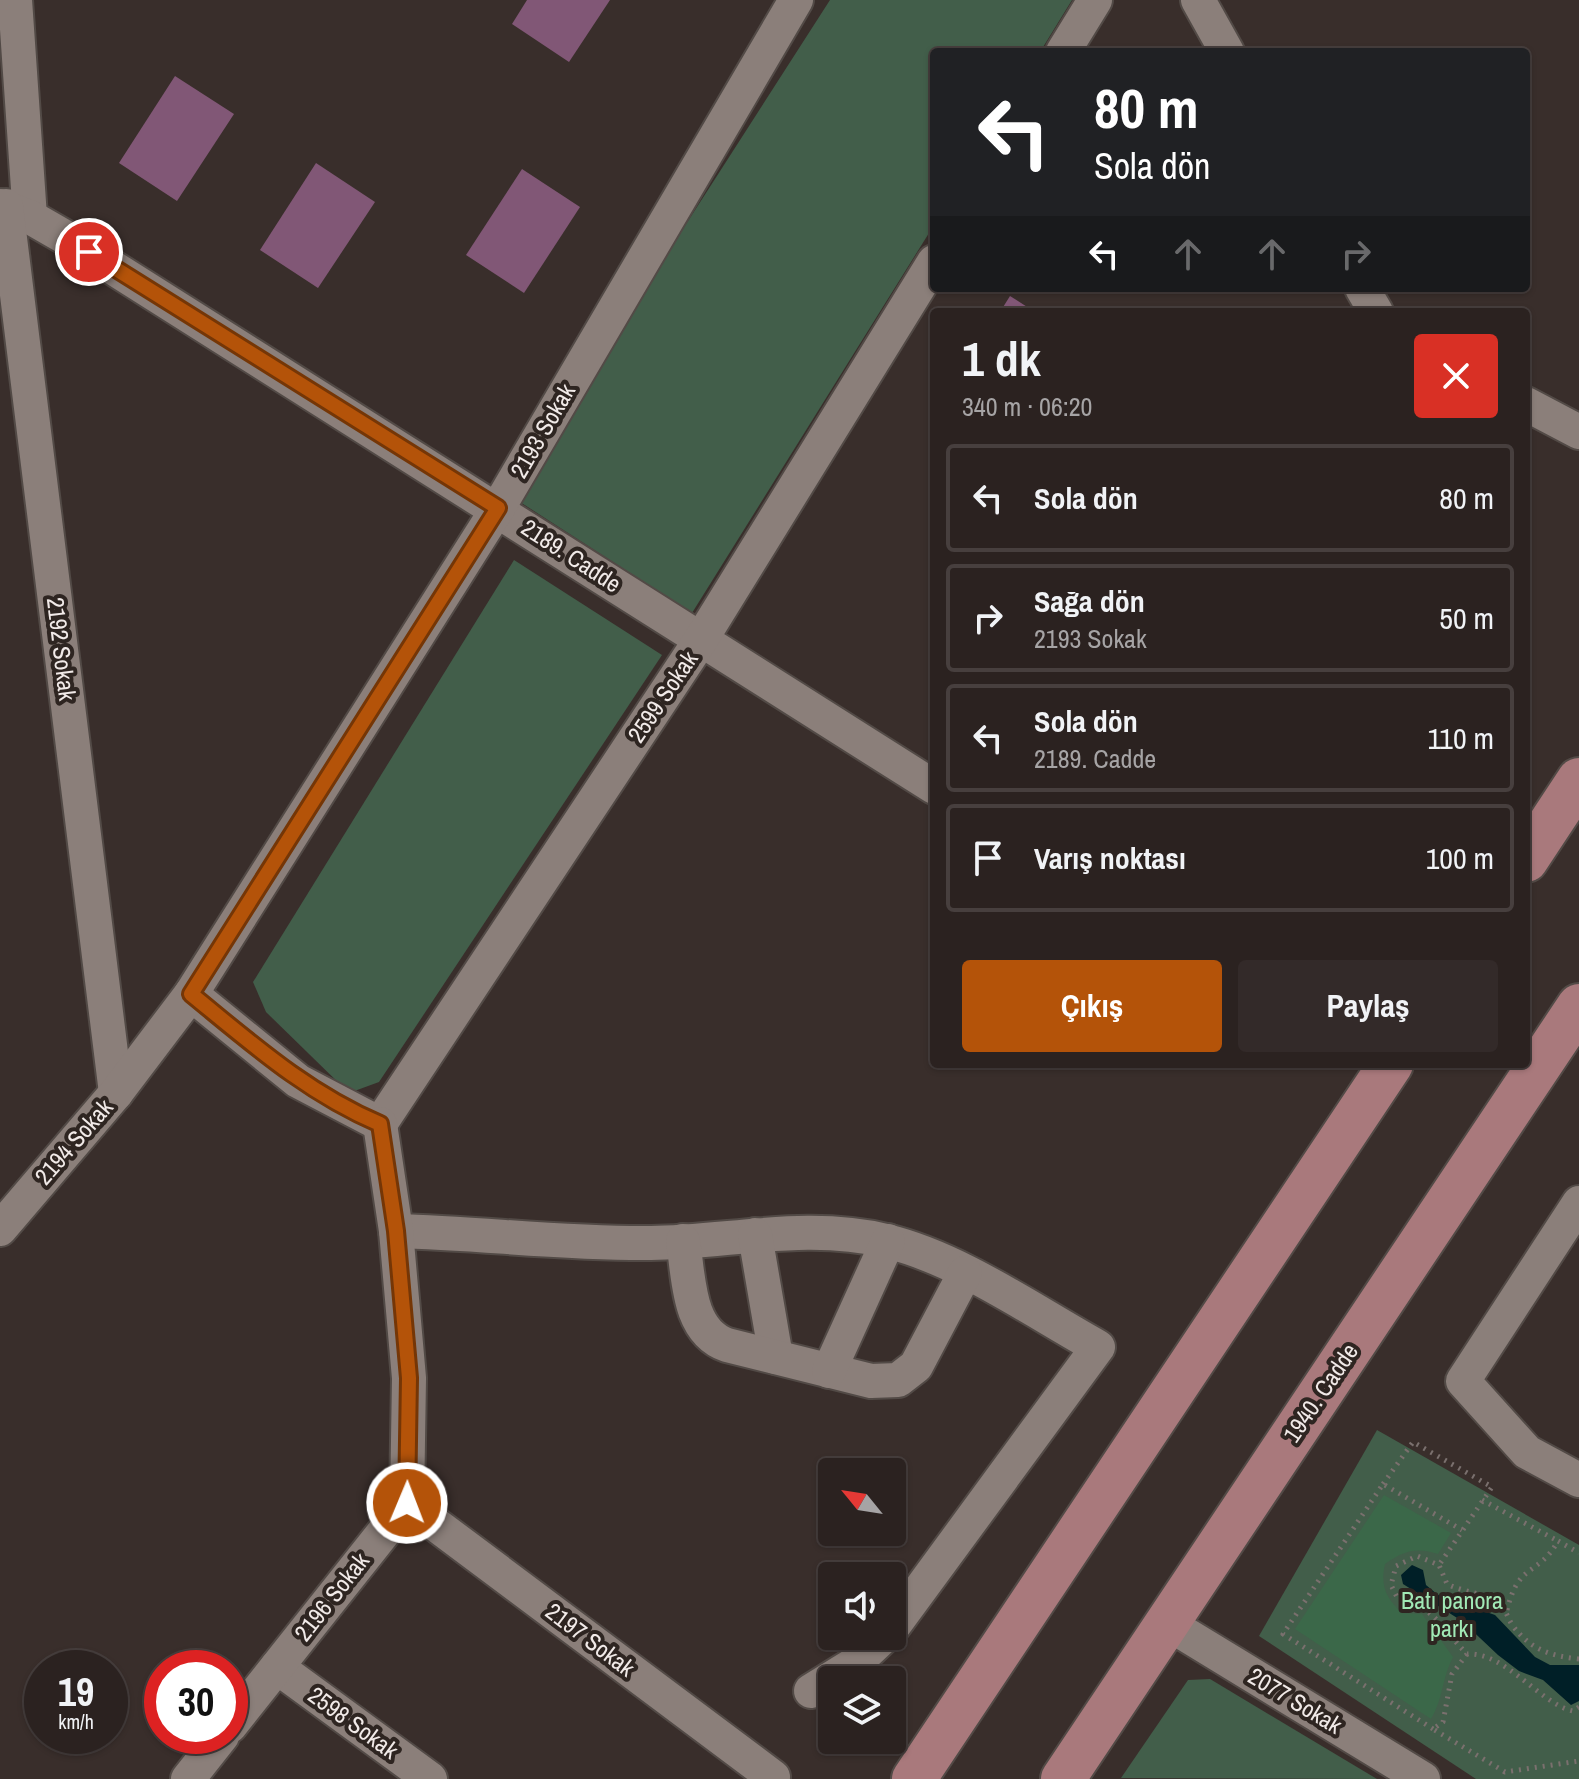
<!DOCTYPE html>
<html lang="tr">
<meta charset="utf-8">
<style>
body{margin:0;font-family:"Archivo Narrow",sans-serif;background:#332a29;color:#f1f3f6;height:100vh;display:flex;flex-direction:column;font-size:30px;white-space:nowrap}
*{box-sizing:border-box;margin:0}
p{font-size:26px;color:#a6a4a5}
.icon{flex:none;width:44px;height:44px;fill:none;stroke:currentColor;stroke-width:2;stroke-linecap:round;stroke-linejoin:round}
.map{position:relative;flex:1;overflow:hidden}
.panel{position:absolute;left:930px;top:308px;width:600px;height:760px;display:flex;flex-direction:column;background:#2b2220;border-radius:8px;box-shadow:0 2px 6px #0004,0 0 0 2px #473f3e}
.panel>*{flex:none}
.top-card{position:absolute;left:930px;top:48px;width:600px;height:244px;border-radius:8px;box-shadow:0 2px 6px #0004,0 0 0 2px #473f3e;background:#202124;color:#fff;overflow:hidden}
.needle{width:52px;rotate:300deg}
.controls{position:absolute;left:818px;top:1458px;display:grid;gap:16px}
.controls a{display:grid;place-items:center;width:88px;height:88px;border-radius:8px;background:#2b2220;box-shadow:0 2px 6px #0004,0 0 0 2px #473f3e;font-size:40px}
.speed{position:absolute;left:24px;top:1650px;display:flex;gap:16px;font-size:40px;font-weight:700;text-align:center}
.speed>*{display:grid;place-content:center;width:104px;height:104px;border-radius:50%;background:#2b2220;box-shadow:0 2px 6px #0004,0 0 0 2px #473f3e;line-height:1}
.speed small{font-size:20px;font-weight:400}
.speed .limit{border:12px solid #d22;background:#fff;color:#111}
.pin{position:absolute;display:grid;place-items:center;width:68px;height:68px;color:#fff;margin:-34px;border:4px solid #fff;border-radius:50%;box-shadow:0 2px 8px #0007}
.me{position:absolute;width:88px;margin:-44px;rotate:1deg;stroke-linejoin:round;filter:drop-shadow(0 0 6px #0008)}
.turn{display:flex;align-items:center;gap:28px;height:168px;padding:0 32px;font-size:36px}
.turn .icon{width:104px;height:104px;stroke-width:2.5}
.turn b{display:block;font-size:56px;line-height:68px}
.lanes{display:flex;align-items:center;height:76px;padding:0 32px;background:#0003;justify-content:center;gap:40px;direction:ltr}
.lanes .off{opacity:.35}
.round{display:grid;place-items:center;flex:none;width:84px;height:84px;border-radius:8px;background:#332a29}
.overview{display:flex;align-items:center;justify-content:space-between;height:136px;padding:0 32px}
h1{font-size:48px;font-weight:800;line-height:60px}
.button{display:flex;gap:16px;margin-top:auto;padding:16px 32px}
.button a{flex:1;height:92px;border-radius:8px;background:#b45309;color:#fff;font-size:32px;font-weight:800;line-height:92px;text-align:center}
.button a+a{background:#332a29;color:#f1f3f6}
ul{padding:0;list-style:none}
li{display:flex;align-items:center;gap:24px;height:108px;margin:0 16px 12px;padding:0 16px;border:4px solid #473f3e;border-radius:8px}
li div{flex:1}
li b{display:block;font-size:30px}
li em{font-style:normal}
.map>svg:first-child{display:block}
.green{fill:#425e4a}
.forest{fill:#3b6849}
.water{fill:#001f27}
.building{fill:#815776}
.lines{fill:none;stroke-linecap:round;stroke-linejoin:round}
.minor-casing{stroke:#524a46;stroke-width:38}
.major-casing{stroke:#524a46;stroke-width:48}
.path{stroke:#7a706e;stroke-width:5;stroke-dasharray:2 6;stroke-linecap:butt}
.minor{stroke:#8b7f7a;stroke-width:34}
.major{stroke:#a9797c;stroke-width:44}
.route-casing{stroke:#753606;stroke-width:20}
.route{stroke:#b45309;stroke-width:14}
.labels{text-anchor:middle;stroke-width:8;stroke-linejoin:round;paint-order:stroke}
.street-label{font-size:24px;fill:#f1eae8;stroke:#2e2521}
.park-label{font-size:24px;fill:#a1e9b6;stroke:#2e2521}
</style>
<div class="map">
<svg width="1579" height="1779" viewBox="0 0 1579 1779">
<rect width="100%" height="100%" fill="#392e2b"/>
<g class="green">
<path d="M830,0H1072L1040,52H934V225L692,613L520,502L526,473Z"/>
<path d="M514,560L662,655L379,1082L349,1093L266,1012L253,982Z"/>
<path d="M1377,1430L1579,1545V1779H1476L1259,1636Z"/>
<path d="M1210,1679L1377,1779L1121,1778L1188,1680Z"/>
</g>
<path class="forest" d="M1384,1495L1451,1533L1438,1554C1415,1547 1404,1551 1385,1564C1380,1586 1386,1598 1402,1613L1422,1614L1453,1657C1442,1678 1443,1699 1431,1719L1295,1629Z"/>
<path class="water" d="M1412,1565L1423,1570L1426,1585L1438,1595L1495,1615L1535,1657L1550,1665H1579V1701L1571,1705L1543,1680L1519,1671L1498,1655L1462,1621L1403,1584L1401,1575Z"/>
<g class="building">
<path d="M527,0H610L569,62L512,24Z"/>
<path d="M175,76L234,114L177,201L119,163Z"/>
<path d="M316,163L375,202L318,288L260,250Z"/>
<path d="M522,169L580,207L524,293L466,255Z"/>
<path d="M1010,296L1035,312H1000Z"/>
</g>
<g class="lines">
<g class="minor-casing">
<g id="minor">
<path d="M15,0L30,217"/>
<path d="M1198,0L1227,52"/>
<path d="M1063,52L1095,0"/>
<path d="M0,206L30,217L63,236L934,787"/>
<path d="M6,206L116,1093"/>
<path d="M1362,288L1376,312"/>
<path d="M1526,404L1579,432"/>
<path d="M191,994L298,1081L380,1124"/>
<path d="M380,1124L700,641L934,262"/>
<path d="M1579,1203L1463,1381L1527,1452L1579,1480"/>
<path d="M0,1229L116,1093L191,994L498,508L796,0"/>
<path d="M396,1231C481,1233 565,1244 651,1243C730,1242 808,1222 886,1241C958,1258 1033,1311 1098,1347L892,1628"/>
<path d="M755,1235L776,1357"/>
<path d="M683,1241C689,1277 687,1331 727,1345L871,1381L898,1380L916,1366L965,1273"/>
<path d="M829,1371L888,1241"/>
<path d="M407,1503L773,1777"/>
<path d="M1167,1623L1423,1779"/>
<path d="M277,1667L430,1779"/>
<path d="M811,1691L853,1665L884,1636"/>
<path d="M230,1726L407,1503L409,1378L396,1231L380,1124"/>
<path d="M188,1779L222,1736"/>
</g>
</g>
<g class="major-casing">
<g id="major">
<path d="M1526,860L1579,780"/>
<path d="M914,1779L1391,1064"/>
<path d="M1063,1779L1579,1006"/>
</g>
</g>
<g class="path">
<path d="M1383,1484L1413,1442L1492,1487L1439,1565"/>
<path d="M1482,1500L1558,1541"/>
<path d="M1507,1610C1519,1561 1538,1577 1558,1541L1579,1553"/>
<path d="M1467,1654L1452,1674L1443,1722L1433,1729L1505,1772L1579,1761"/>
<path d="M1579,1659C1551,1656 1531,1650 1513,1626C1506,1616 1507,1609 1495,1601C1480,1592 1463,1592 1447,1584L1439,1565L1417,1556L1396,1566L1391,1585L1399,1601C1435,1606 1443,1630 1467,1654C1506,1652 1540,1704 1573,1711L1579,1707"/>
<path d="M1433,1729L1283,1634L1383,1484L1462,1530"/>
</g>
<use href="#minor" class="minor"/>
<use href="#major" class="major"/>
</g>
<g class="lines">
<g class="route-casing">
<path id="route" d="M89,252L498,508L191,994C251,1043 307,1093 380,1124L396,1231L409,1378L407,1503"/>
</g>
<use href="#route" class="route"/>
</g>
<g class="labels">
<g class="street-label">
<text transform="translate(543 431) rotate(-60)" y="8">2193 Sokak</text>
<text transform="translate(571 556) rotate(33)" y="8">2189. Cadde</text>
<text transform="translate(61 649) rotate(83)" y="8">2192 Sokak</text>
<text transform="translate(663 697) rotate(-56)" y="8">2599 Sokak</text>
<text transform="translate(74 1142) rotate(-49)" y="8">2194 Sokak</text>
<text transform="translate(1321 1393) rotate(-56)" y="8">1940. Cadde</text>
<text transform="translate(332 1597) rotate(-52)" y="8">2196 Sokak</text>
<text transform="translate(590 1640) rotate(37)" y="8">2197 Sokak</text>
<text transform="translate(1295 1701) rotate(31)" y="8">2077 Sokak</text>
<text transform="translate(353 1723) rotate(36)" y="8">2598 Sokak</text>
</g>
<g class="park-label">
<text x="1452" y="1609">Batı panora<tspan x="1452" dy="28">parkı</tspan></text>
</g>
</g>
</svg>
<div class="controls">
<a><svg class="needle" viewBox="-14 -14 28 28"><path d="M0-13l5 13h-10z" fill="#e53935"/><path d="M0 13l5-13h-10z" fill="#a6a4a5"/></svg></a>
<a><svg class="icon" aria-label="sound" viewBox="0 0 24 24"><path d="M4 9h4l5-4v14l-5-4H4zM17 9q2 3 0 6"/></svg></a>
<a><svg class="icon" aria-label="layers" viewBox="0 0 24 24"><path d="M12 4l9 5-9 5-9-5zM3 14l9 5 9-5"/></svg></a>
</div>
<div class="speed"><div>19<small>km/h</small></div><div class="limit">30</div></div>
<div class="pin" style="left:89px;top:252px;background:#d93025"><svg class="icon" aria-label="arrive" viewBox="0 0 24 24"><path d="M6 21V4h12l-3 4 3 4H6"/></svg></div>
<svg class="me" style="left:407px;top:1503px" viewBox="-20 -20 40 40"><circle r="17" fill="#b45309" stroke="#fff" stroke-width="3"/><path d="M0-11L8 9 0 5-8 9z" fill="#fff"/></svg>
<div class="top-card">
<div class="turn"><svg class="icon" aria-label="left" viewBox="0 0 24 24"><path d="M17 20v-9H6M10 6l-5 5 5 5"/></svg><div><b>80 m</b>Sola dön</div></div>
<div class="lanes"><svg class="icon" aria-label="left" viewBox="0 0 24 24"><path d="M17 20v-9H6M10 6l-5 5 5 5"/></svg><svg class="icon off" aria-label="ahead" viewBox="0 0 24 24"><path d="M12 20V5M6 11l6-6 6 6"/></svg><svg class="icon off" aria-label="ahead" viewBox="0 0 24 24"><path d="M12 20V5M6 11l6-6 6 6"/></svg><svg class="icon off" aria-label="right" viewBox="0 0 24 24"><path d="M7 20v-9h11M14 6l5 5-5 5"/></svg></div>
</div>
<section class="panel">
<div class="overview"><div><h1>1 dk</h1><p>340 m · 06:20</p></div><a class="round" style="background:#d93025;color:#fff"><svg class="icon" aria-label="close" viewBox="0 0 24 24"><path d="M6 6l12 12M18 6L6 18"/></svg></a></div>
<ul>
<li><svg class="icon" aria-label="left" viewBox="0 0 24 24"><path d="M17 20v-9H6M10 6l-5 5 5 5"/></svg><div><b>Sola dön</b></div><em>80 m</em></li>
<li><svg class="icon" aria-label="right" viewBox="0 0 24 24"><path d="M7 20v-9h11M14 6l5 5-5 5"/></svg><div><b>Sağa dön</b><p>2193 Sokak</p></div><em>50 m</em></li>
<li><svg class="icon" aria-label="left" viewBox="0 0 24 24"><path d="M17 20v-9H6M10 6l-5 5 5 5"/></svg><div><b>Sola dön</b><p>2189. Cadde</p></div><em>110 m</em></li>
<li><svg class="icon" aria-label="arrive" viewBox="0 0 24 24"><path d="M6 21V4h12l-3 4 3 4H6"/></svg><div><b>Varış noktası</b></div><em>100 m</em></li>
</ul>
<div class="button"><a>Çıkış</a><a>Paylaş</a></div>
</section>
</div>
